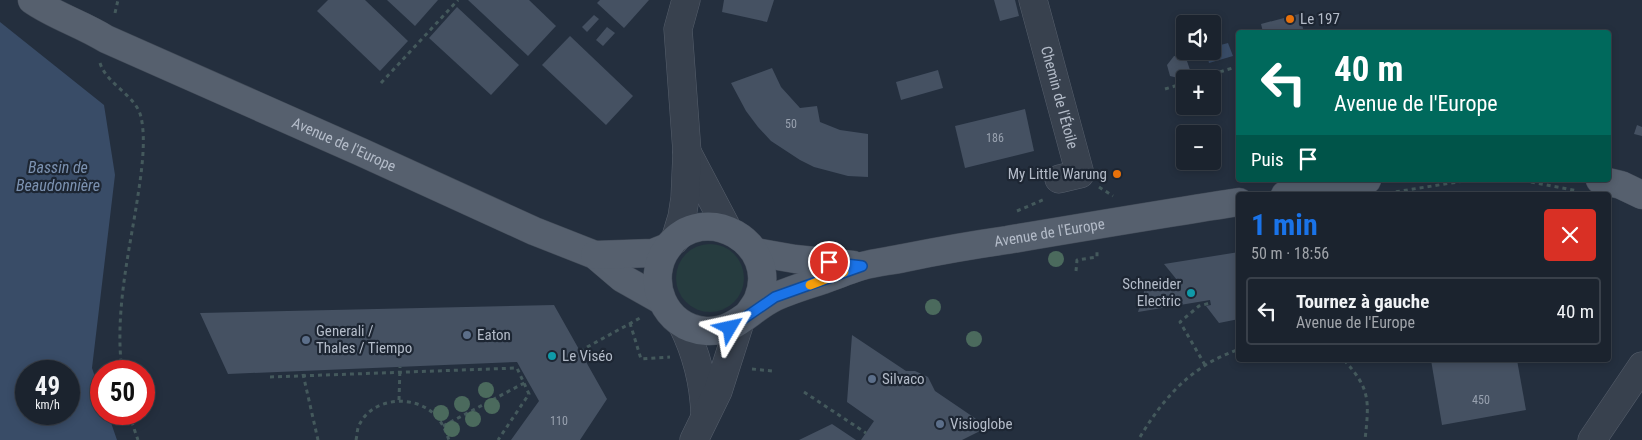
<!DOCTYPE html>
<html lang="fr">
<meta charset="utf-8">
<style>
body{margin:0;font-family:"Roboto Condensed",sans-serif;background:#282f3a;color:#f1f3f6;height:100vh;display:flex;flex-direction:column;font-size:19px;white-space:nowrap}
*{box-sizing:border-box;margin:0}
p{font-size:16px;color:#a0a4aa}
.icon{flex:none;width:28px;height:28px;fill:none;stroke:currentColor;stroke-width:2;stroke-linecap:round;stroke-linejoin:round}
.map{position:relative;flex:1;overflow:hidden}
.drawer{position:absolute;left:1236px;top:192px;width:375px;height:170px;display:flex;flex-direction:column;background:#1b232e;border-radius:5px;box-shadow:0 2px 8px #0003,0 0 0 1px #39404a}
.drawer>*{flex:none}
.top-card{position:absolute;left:1236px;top:30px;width:375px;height:152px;border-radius:5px;box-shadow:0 2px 8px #0003,0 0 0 1px #39404a;background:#00695c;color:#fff;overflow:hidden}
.tools{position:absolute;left:1176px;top:15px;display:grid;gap:10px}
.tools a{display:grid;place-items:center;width:45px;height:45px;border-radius:5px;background:#1b232e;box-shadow:0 2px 8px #0003,0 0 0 1px #39404a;font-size:25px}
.speed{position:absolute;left:15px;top:360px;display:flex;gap:10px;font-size:25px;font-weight:700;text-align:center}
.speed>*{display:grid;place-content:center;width:65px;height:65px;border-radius:50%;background:#1b232e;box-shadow:0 2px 8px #0003,0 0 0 1px #39404a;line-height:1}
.speed small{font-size:12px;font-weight:400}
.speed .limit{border:8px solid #d22;background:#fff;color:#111}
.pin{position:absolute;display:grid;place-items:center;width:42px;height:42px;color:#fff;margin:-21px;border:2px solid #fff;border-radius:50%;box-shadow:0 1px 5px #0007}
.me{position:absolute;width:55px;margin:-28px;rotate:54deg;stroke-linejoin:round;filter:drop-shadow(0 0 4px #0008)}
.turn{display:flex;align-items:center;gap:18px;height:105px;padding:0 15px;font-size:22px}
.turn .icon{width:65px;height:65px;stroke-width:2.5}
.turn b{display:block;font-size:35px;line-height:42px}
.then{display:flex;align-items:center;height:48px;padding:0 15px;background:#0003;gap:10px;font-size:19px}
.round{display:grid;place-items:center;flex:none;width:52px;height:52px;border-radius:5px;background:#282f3a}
.headline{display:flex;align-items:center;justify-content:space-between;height:85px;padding:0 15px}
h1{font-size:30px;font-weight:700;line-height:38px;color:#1a73e8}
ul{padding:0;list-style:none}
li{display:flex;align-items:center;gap:15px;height:68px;margin:0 10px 8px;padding:0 5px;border:2px solid #39404a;border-radius:5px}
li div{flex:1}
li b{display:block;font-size:19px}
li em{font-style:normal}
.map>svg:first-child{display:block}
.green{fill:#263c3f}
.water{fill:#394c67;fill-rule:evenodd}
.building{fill:#455162}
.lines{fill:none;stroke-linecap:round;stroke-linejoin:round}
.minor-casing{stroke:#565f6c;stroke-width:29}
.major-casing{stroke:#414a57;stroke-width:29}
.path{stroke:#44595c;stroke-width:3;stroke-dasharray:4 4;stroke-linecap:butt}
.minor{stroke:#38414e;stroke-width:28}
.major{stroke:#56606e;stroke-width:28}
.tree{fill:#4b6a5d}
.route-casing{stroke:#114b97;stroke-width:12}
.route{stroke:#1a73e8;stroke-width:9}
.slow{stroke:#f59e0b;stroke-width:9}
.food-dot{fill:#e8710a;stroke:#1d2633;stroke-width:2}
.culture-dot{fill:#0f9aa8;stroke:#1d2633;stroke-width:2}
.service-dot{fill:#5c6f8a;stroke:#1d2633;stroke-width:2}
.labels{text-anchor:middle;stroke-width:4.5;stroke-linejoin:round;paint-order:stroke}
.number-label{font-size:12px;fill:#98a1af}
.poi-label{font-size:15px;fill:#b4bcc9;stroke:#1d2633;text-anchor:start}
.street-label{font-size:15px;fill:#b4bcc9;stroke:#1d2633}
.water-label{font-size:16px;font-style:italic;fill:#7c92b1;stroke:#1d2633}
</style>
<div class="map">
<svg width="1642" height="440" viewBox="0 0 1642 440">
<rect width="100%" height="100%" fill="#242f3e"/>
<circle class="green" cx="710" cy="278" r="34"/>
<g class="water">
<path d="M0,22L104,105L115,175L92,368L101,395V414H108L117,440H0ZM26,371H69V414H26Z"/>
<path d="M1228,43L1233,56L1209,63L1206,51H1212L1213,47Z"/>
</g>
<g class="building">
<path d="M328,0H365L408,41L380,71L317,11Z"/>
<path d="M387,0H438L415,26Z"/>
<path d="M468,0H529L556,26L528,56Z"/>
<path d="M600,0H649L624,28L597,3Z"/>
<path d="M724,0H774L767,22L722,12Z"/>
<path d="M994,0H1015L1019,16L1000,21Z"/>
<path d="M457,7L519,65L491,95L429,38Z"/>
<path d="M1299,14L1304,32H1263L1261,24Z"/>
<path d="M594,15L599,19L587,32L582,27Z"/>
<path d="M607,27L615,33L603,46L596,40Z"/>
<path d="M570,36L633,96L606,125L542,65Z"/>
<path d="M1174,56L1186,58L1190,70L1182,79L1170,76L1167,65Z"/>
<path d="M772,68L781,87L800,108L817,106L820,122L840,130L868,134V177L848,176L814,167L800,160L771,141L758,127L746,111L731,83Z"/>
<path d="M938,70L943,88L901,100L896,82Z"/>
<path d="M1025,109L1034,151L965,168L955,126Z"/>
<path d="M1637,125L1642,127V136L1634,134Z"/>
<path d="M1239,252V319L1219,323L1206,306L1211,305L1210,300L1138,312L1146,285L1177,280L1164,264Z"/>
<path d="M554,305L607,399L580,440H511L539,401L517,362L228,374L200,313Z"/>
<path d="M852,335L906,371H915L928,377L935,391L988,427L962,440H861L874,421L847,402Z"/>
<path d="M1431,360H1517L1526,410L1442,425Z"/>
<path d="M832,424L856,440H799Z"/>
</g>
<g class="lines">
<g class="minor-casing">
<g id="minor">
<path id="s1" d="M1033,0L1080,174L1059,179"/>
<path d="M687,152L728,230"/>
<path d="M675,240L682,217L685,198L687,152L678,29L686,0"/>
<path d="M682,324C697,354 704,382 705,415"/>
<path d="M694,440L718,391L740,322"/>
<path d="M1592,440L1642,366"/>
</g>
</g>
<g class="major-casing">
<g id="major">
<path id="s2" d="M32,0C55,16 82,24 106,39L361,152L534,231L595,255L622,278L661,300"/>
<path d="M1600,180L1621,185L1642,195"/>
<path d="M1285,195L1367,180"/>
<path d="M755,252L795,259L853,265"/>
<path d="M595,255L653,253L668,247"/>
<path id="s3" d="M749,313C752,309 756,304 758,299C781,243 704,199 668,247C644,279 664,329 706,331C735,333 751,308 775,297C790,290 807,285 823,280C836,275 849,270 862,266C876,262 890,261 904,258C938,251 972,245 1007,240C1084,227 1161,214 1239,202"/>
</g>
</g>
<g class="path">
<path d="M115,13L118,0"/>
<path d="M100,63C107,85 136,95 141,117C147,143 140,182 136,208C127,262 115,317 122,371"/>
<path d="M1197,79L1239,66"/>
<path d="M381,83L458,0"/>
<path d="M1165,89L1185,83"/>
<path d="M1099,187L1113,196"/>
<path d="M1388,193L1464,181H1525L1578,191"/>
<path d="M1017,211L1045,199"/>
<path d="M1076,271L1077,260L1097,257V251"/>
<path d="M630,323L641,359L670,357"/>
<path d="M580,351L640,318"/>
<path d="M1344,360C1371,389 1369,402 1365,440"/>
<path d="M1205,365L1180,322L1199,306L1210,303"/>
<path d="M752,369L773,371"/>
<path d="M303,374L318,440"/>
<path d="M270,377L517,368L529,394L498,440"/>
<path d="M804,392L866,433"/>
<path d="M399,400L400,367"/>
<path d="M129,414L138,440"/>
<path d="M443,426L528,381"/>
<path d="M1140,437C1157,409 1176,384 1204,366C1214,359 1227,354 1239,349"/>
<path d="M356,440C357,436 357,432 358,428C369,397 415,393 436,416C442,422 446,432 449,440"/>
</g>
<use href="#minor" class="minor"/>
<use href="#major" class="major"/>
</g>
<g class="tree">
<circle cx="1056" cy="259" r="8"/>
<circle cx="933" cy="307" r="8"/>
<circle cx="974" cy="339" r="8"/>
<circle cx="486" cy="390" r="8"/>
<circle cx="462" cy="404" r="8"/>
<circle cx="492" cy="406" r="8"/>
<circle cx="441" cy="413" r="8"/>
<circle cx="473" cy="419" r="8"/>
<circle cx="452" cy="429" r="8"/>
</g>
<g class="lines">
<g class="route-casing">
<path id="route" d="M730,328L775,297L862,266L829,262"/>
</g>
<use href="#route" class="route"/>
<path class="slow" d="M810,285L844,272"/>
</g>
<g class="food-dot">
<circle cx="1290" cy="19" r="5"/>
<circle cx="1117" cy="174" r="5"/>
</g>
<g class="culture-dot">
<circle cx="1191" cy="293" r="5"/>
<circle cx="552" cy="356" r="5"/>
</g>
<g class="service-dot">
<circle cx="467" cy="335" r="5"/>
<circle cx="306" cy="340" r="5"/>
<circle cx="872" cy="379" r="5"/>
<circle cx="940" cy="424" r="5"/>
</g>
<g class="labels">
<g class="number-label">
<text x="791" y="128">50</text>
<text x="995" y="142">186</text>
<text x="1481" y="404">450</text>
<text x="559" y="425">110</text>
</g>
<g class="poi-label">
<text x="1300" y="24">Le 197</text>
<text x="1107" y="179" text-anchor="end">My Little Warung</text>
<text x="1181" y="289" text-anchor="end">Schneider<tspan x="1181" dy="17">Electric</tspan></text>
<text x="316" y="336">Generali /<tspan x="316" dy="17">Thales / Tiempo</tspan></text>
<text x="477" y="340">Eaton</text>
<text x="562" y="361">Le Viséo</text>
<text x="882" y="384">Silvaco</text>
<text x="950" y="429">Visioglobe</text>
</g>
<g class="street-label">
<text dy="5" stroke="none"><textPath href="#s1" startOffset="101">Chemin de l'Étoile</textPath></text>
<text dy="5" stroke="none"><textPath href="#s2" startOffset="344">Avenue de l'Europe</textPath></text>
<text dy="5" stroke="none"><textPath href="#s3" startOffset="641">Avenue de l'Europe</textPath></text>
</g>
<g class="water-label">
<text x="58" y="173">Bassin de<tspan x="58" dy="18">Beaudonnière</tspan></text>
</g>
</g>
</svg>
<div class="tools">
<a><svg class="icon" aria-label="sound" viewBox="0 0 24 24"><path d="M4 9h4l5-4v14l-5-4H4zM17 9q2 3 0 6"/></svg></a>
<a>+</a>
<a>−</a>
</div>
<div class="speed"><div>49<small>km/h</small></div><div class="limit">50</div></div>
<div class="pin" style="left:829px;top:262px;background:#d93025"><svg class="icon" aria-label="arrive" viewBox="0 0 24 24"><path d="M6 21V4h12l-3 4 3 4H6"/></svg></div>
<svg class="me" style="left:730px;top:328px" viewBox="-20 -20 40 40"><path d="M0-17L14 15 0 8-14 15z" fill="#1a73e8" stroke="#fff" stroke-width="4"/></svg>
<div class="top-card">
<div class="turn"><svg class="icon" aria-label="left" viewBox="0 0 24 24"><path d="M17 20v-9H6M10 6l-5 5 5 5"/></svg><div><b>40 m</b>Avenue de l'Europe</div></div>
<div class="then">Puis<svg class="icon" aria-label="arrive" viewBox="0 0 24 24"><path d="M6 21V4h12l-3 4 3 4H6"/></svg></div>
</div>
<section class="drawer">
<div class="headline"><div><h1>1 min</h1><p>50 m · 18:56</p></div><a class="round" style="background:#d93025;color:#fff"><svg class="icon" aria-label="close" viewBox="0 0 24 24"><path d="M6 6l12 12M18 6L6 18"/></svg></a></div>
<ul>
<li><svg class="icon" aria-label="left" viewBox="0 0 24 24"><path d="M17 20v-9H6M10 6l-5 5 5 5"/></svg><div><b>Tournez à gauche</b><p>Avenue de l'Europe</p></div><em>40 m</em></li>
</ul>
</section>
</div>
